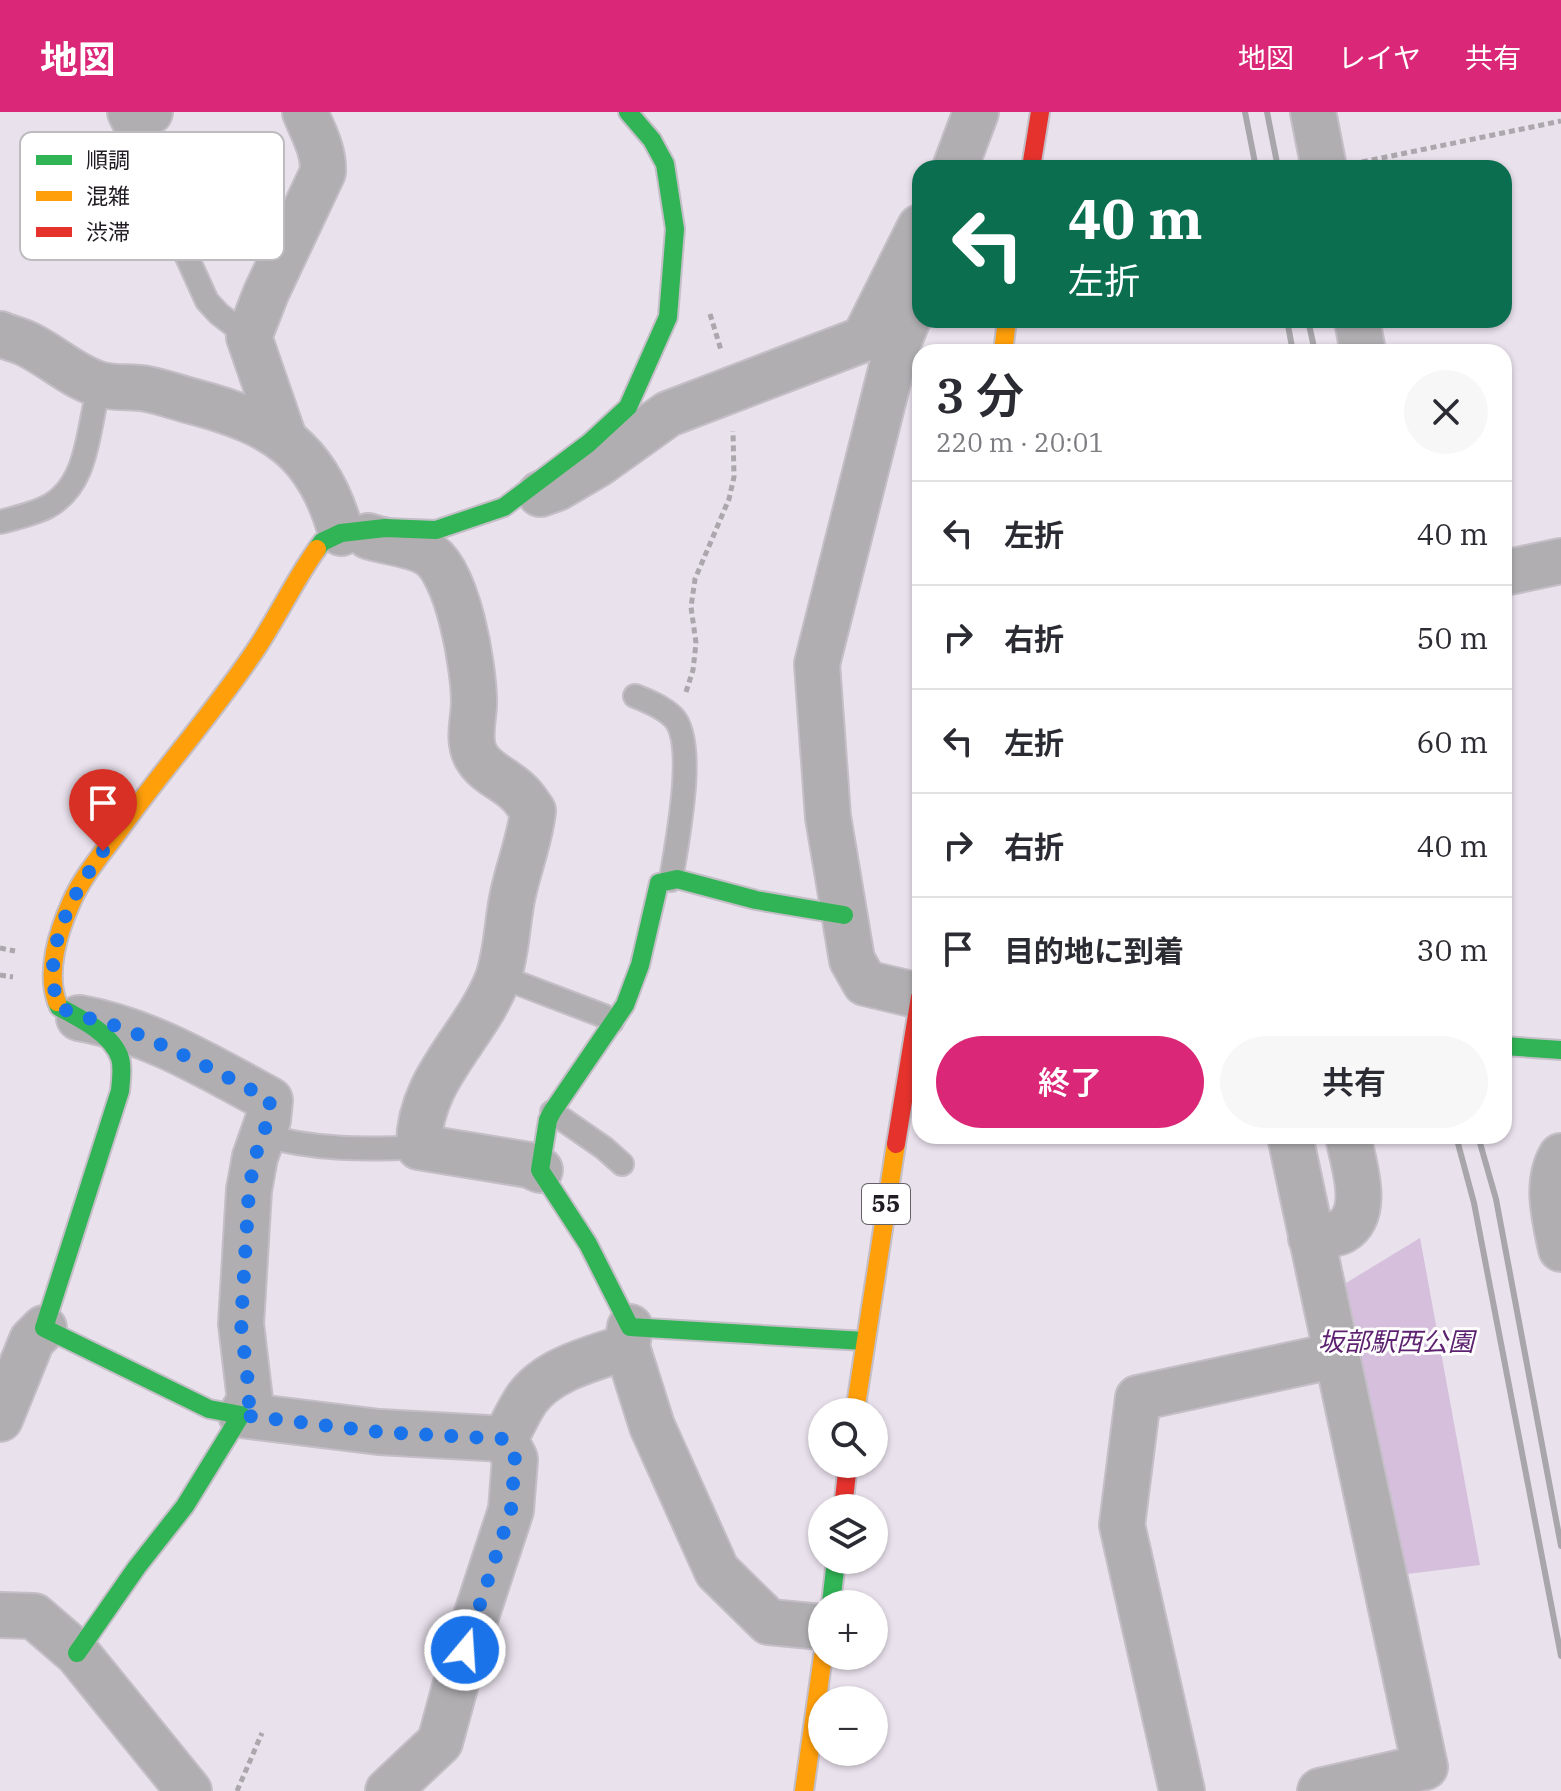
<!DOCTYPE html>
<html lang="ja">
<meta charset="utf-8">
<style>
body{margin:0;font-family:"IBM Plex Serif","Noto Sans JP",serif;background:#f7f7f7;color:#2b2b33;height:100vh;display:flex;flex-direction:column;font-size:30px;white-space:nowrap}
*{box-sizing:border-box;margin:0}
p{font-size:26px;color:#7c7c81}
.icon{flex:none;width:44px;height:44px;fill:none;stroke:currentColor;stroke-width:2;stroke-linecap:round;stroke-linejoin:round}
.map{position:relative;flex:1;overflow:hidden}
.panel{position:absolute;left:912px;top:232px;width:600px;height:800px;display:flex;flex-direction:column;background:#fff;border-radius:24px;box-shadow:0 2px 6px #0004}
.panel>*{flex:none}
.hud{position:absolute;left:912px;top:48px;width:600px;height:168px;border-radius:24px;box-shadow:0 2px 6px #0004;background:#0b6e4f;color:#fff;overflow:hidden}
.buttons{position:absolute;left:808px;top:1286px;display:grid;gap:16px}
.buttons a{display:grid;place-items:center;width:80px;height:80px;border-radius:50%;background:#fff;box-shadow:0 2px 6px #0004;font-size:40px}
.pin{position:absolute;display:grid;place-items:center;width:68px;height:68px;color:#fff;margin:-82px -34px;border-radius:50% 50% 50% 0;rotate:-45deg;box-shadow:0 0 8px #0007}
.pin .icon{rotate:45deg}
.me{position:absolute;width:88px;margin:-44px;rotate:18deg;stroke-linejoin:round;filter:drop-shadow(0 0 6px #0008)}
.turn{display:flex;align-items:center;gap:28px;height:168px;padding:0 24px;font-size:36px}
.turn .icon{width:104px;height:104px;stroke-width:2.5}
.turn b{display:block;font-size:56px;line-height:68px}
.round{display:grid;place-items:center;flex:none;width:84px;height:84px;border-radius:42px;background:#f7f7f7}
.head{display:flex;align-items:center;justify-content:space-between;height:136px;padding:0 24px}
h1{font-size:48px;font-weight:600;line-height:60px}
.button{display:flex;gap:16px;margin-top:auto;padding:16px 24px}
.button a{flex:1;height:92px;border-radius:48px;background:#db2777;color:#fff;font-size:32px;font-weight:600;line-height:92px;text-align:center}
.button a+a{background:#f7f7f7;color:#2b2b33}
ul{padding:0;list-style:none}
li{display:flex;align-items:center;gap:24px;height:104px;padding:0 24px;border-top:2px solid #e1e1e2}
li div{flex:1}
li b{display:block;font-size:30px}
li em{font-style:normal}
header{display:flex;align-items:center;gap:48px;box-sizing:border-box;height:112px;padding:0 40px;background:#db2777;color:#fff}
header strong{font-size:38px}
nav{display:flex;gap:44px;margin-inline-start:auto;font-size:28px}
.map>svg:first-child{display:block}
.green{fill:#d5bfdc}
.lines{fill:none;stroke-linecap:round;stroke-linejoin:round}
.lane-casing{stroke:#c4bec7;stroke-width:26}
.street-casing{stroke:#c4bec7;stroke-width:48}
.fast-casing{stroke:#c4bec7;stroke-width:22}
.slow-casing{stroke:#c4bec7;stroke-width:22}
.jam-casing{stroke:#c4bec7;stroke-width:22}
.path{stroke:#aba7ac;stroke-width:5;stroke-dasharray:6 4;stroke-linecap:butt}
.lane{stroke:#b0aeb1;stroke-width:22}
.street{stroke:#b0aeb1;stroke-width:44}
.fast{stroke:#30b455;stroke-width:18}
.slow{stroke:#ff9f0a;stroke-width:18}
.jam{stroke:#e5322d;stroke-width:18}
.rail{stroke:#a8a5ab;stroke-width:6}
.route{stroke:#1a73e8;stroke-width:14;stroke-dasharray:0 25.2}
.labels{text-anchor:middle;stroke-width:6;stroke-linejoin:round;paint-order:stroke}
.shield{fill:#fff;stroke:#646065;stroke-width:2}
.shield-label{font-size:24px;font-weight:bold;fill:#211c23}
.park-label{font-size:26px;font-style:italic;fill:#5e2370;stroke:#fff}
.key{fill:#fff;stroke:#bcbbbd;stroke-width:2}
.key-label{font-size:22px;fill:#211c23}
</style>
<header>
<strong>地図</strong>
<nav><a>地図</a><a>レイヤ</a><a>共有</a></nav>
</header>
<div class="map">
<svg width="1561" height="1679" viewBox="0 0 1561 1679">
<rect width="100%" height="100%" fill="#e9e1ec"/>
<path class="green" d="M1420,1126L1480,1453L1399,1463L1355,1239L1346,1171Z"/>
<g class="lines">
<g class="lane-casing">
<g id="lane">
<path d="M134,8L129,34L162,90L207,189L219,202L249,225"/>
<path d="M0,410C15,406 33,402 47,395C91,372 87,313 100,273"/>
<path d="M635,584C648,589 663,595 673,605C698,630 676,734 671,768"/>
<path d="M499,864L604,904L612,910"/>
<path d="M552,1000L604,1036L622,1052"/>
<path d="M263,1023C312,1038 368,1038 419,1035"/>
</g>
</g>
<g class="street-casing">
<g id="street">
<path d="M130,0L134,8L150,0"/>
<path d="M1313,0L1324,56"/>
<path d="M955,56L976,0"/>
<path d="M920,178L897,234L817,552L828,705L852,848L865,871L920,884"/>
<path d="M1357,208L1363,240"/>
<path d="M0,222C9,226 20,228 29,233C53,245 73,264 98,272C113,277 132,274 147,277C163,280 179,286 195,290C274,311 318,337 341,421"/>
<path d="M284,326L249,225L266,181L323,60C324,38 313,20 305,0"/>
<path d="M540,382L557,376L598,352L668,302L864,227L920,115"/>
<path d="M368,424C385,430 412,432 427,441C458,457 474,556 474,590C474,607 467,628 476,644C485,661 505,667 518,680C524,685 528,692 533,699C530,727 519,754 513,782C507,809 507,840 498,866C475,926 418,967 419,1035L529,1053L540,1058"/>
<path d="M1504,461L1561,449"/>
<path d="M79,906C148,918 209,955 270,988L268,1008L255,1045L249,1078L241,1212L250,1288L241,1303L379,1320L505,1327C512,1314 518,1300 526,1288C547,1257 594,1246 627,1235"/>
<path d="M1290,1024L1425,1655L1320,1679"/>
<path d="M1561,1044C1545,1071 1555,1108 1561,1137"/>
<path d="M1311,1126C1320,1124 1334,1123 1342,1119C1372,1101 1353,1051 1348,1024"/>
<path d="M630,1215L627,1235L652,1314L717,1459L769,1510L822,1515"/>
<path d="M0,1307L32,1228L44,1216"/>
<path d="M0,1503L34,1504L77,1541L189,1679"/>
<path d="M388,1679L440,1630L465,1538L511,1398L515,1347L505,1327"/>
<path d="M1182,1679L1122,1413L1138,1286L1337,1243"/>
</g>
</g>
<g class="fast-casing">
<g id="fast">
<path d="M317,437L322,430L341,421L385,416L436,418L504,395L589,331L628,295L668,205L675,117L665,52L652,28L628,0"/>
<path d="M844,803L756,788L677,767L659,771L640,853L625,893L552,1000L548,1008L540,1058L588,1132L630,1215L864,1229"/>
<path d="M57,890L59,895C80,906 112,922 120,946C123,956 121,968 120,979L44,1216L209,1297L241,1303L185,1394L137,1455L77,1541"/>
<path d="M1504,934L1561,938"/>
<path d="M831,1492L836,1448"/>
</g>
</g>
<g class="slow-casing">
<g id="slow">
<path d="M1003,240L1007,208"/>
<path d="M57,890C46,860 58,820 71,791C82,765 102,742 118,720C160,661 209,606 250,546C275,511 292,472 317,437"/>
<path d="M855,1300L896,1032"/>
<path d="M804,1679L823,1544"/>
</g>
</g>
<g class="jam-casing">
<g id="jam">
<path d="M1031,56L1040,0"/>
<path d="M896,1032L920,885"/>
<path d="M843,1396L848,1352"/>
</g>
</g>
<g class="path">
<path d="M1362,50L1561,9"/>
<path d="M710,202L721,238"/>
<path d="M686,580L693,558L696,531L691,495L695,467L729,387L734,365L733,319"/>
<path d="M0,836L15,839"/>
<path d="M0,863L13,865"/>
<path d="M237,1679L262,1621"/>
</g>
<use href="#lane" class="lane"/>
<use href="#street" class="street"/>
<use href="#fast" class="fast"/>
<use href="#slow" class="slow"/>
<use href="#jam" class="jam"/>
<g class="rail">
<path d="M1245,0L1256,56"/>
<path d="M1267,0L1278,56"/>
<path d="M1287,208L1293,240"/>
<path d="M1308,208L1315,240"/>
<path d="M1456,1024L1474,1091L1561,1544"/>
<path d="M1478,1024L1496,1087L1561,1434"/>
</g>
</g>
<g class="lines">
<path class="route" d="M103,739C72,783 39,841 59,895C82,907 106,909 130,919C178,939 224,963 270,988L268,1008L255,1045L249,1078L241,1212L250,1288L241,1303L379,1320L505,1327L515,1347L511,1398L465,1538"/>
</g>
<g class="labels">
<rect class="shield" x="862" y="1072" width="48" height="40" rx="6"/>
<g class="shield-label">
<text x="886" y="1100">55</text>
</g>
<g class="park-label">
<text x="1396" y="1239">坂部駅西公園</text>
</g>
</g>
<rect x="20" y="20" width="264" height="128" rx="12" class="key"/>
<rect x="36" y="43" width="36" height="10" fill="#30b455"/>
<rect x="36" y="79" width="36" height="10" fill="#ff9f0a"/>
<rect x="36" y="115" width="36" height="10" fill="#e5322d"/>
<g class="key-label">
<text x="86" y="56">順調</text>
<text x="86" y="92">混雑</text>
<text x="86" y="128">渋滞</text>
</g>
</svg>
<div class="buttons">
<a><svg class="icon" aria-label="search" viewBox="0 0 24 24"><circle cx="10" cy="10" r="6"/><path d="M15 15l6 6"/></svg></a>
<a><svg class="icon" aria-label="layers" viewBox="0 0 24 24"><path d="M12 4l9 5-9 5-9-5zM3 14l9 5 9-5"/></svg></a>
<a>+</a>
<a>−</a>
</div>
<div class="pin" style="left:103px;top:739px;background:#d93025"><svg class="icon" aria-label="arrive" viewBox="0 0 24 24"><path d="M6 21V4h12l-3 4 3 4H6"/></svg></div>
<svg class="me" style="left:465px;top:1538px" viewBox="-20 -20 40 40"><circle r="17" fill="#1a73e8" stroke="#fff" stroke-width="3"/><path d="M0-11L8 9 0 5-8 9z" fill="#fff"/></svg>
<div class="hud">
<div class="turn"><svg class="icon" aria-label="left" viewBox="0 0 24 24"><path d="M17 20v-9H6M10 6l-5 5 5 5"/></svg><div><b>40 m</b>左折</div></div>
</div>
<section class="panel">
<div class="head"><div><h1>3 分</h1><p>220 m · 20:01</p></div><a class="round"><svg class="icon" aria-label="close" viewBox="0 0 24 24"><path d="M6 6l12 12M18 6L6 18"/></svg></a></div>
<ul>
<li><svg class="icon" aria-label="left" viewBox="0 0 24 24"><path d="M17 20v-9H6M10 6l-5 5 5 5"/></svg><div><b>左折</b></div><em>40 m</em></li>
<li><svg class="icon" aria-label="right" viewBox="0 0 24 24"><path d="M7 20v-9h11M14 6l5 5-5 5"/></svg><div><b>右折</b></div><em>50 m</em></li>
<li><svg class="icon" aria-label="left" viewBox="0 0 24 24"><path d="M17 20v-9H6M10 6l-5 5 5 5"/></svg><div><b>左折</b></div><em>60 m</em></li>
<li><svg class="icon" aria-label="right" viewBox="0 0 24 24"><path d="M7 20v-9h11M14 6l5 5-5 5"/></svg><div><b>右折</b></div><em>40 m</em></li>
<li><svg class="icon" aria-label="arrive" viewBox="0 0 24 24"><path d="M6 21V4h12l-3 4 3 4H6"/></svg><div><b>目的地に到着</b></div><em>30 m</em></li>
</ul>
<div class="button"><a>終了</a><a>共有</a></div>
</section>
</div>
